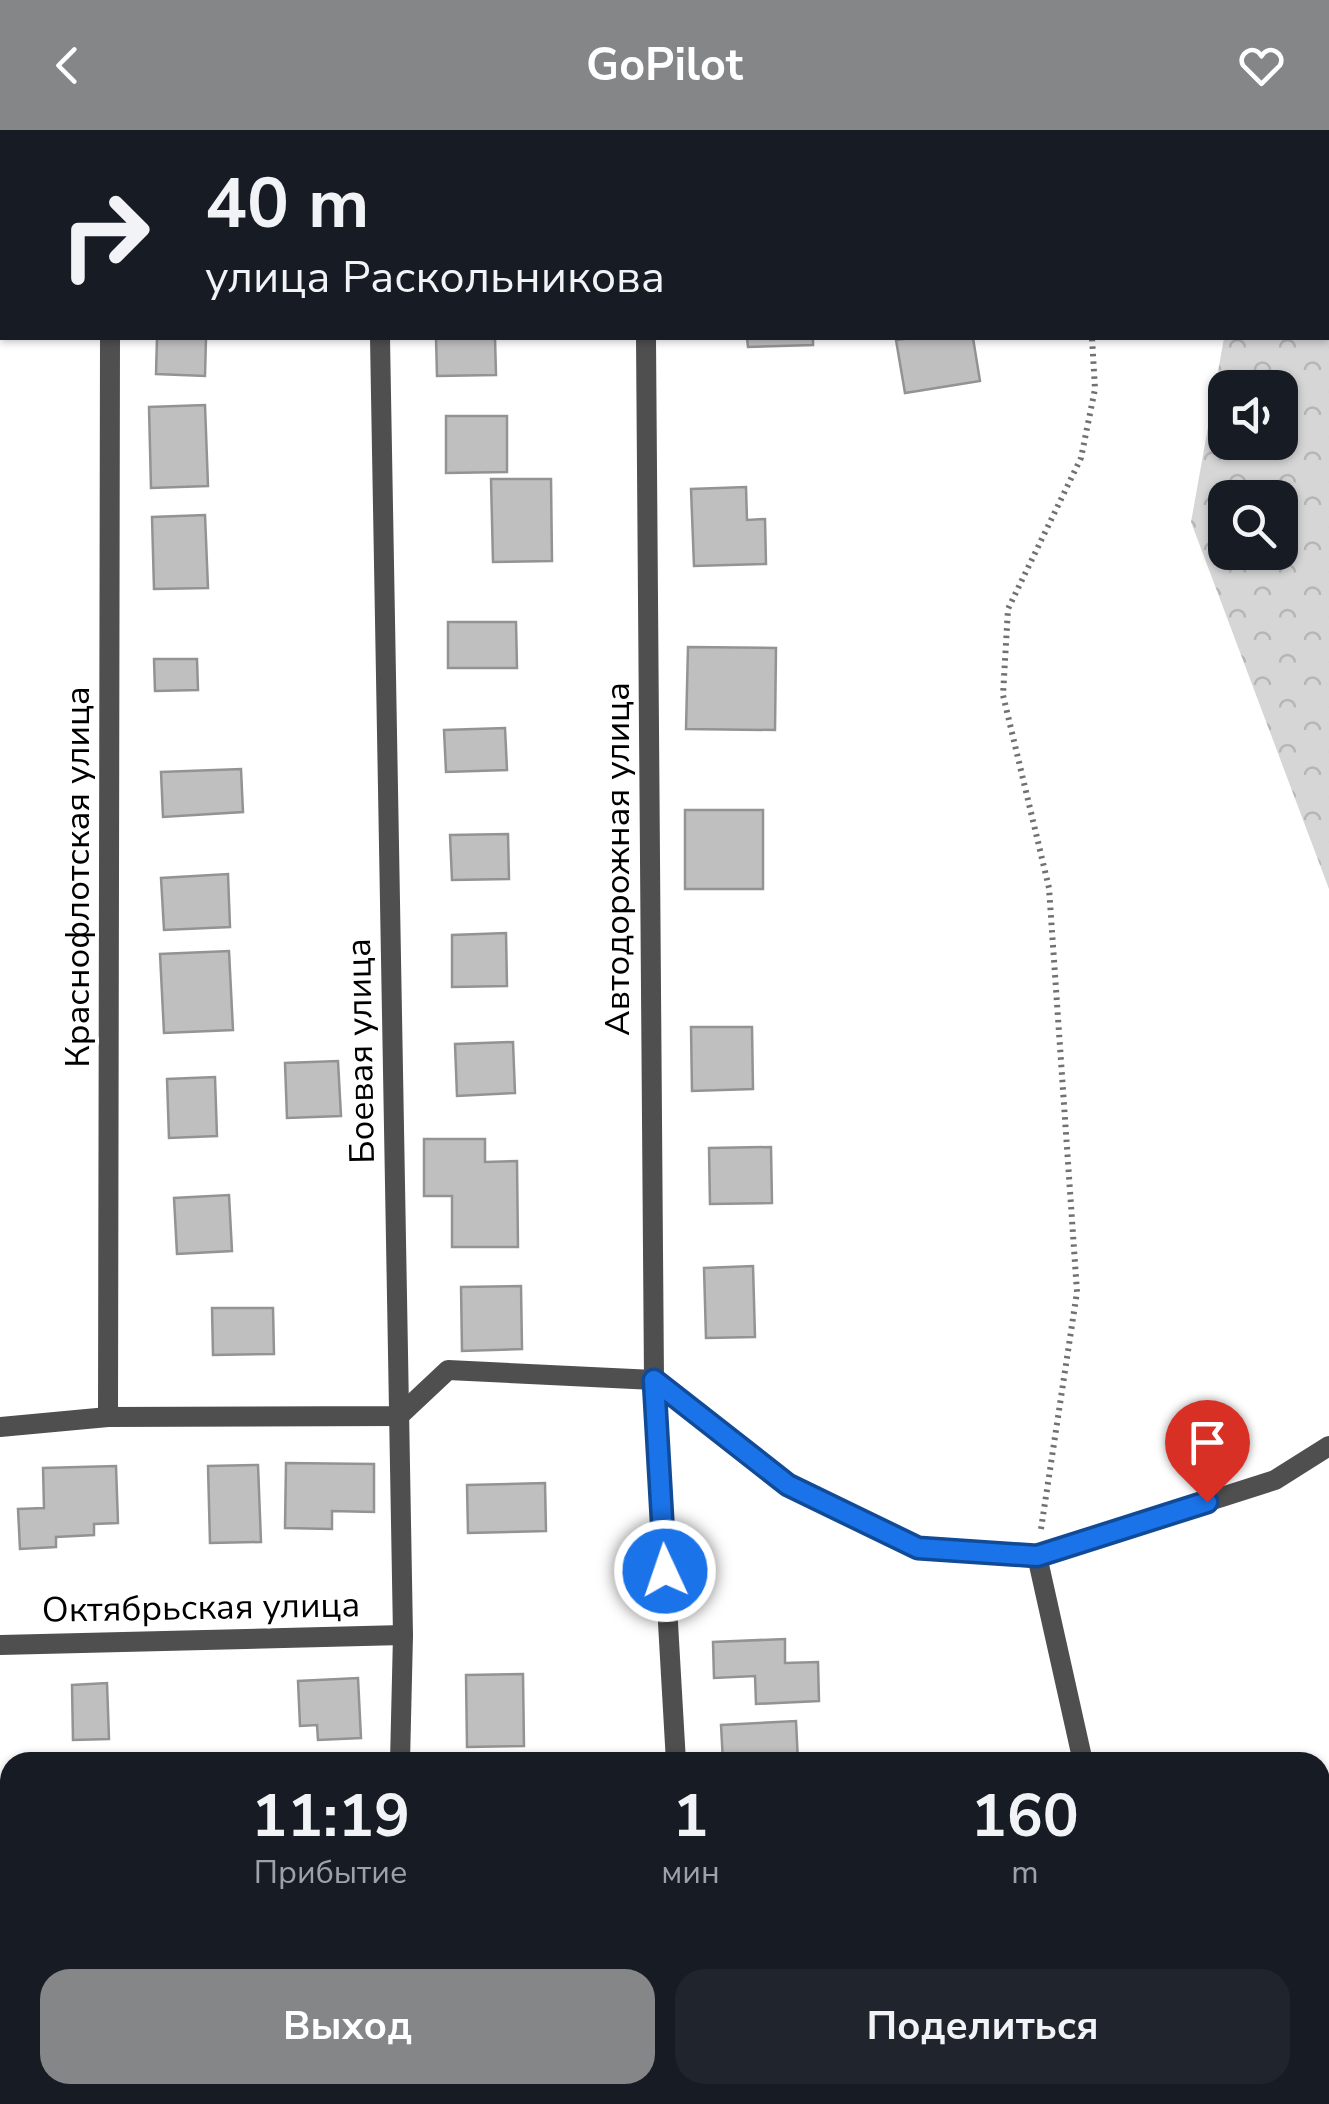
<!DOCTYPE html>
<html lang="ru">
<meta charset="utf-8">
<style>
body{margin:0;font-family:"Nunito Sans",sans-serif;background:#20242c;color:#f1f3f6;height:100vh;display:flex;flex-direction:column;font-size:38px;white-space:nowrap}
*{box-sizing:border-box;margin:0}
p{font-size:32px;color:#9ea1a6}
.icon{flex:none;width:55px;height:55px;fill:none;stroke:currentColor;stroke-width:2;stroke-linecap:round;stroke-linejoin:round}
.map{position:relative;flex:1;overflow:hidden}
.side{position:absolute;left:0px;top:1622px;width:1330px;height:352px;display:flex;flex-direction:column;background:#171b24;border-radius:30px 30px 0 0;box-shadow:0 2px 8px #0004}
.side>*{flex:none}
.hud{position:absolute;left:0px;top:0px;width:1330px;height:210px;box-shadow:0 2px 8px #0004;background:#171b24;color:#f1f3f6;overflow:hidden}
.controls{position:absolute;left:1208px;top:240px;display:grid;gap:20px}
.controls a{display:grid;place-items:center;width:90px;height:90px;border-radius:20px;background:#171b24;box-shadow:0 2px 8px #0004;font-size:50px}
.pin{position:absolute;display:grid;place-items:center;width:85px;height:85px;color:#fff;margin:-102px -42px;border-radius:50% 50% 50% 0;rotate:-45deg;box-shadow:0 0 10px #0007}
.pin .icon{rotate:45deg}
.me{position:absolute;width:110px;margin:-55px;rotate:357deg;stroke-linejoin:round;filter:drop-shadow(0 0 8px #0008)}
.turn{display:flex;align-items:center;gap:35px;height:210px;padding:0 40px;font-size:45px}
.turn .icon{width:130px;height:130px;stroke-width:2.5}
.turn b{display:block;font-size:70px;line-height:85px}
.eta{display:flex;justify-content:space-evenly;align-items:center;height:170px;text-align:center}
.eta b{font-size:60px;font-weight:700;line-height:70px}
.cta{display:flex;gap:20px;margin-top:auto;padding:20px 40px}
.cta a{flex:1;height:115px;border-radius:30px;background:#858687;color:#fff;font-size:40px;font-weight:700;line-height:115px;text-align:center}
.cta a+a{background:#20242c;color:#f1f3f6}
header{display:flex;justify-content:space-between;align-items:center;height:130px;padding:0 40px;background:#858687;color:#fff;font-size:45px;font-weight:700}
.map>svg:first-child{display:block}
.forest{fill:url(#forest-crowns);fill-rule:evenodd}
.building{fill:#bfbfbf;stroke:#939393;stroke-width:2.5}
.lines{fill:none;stroke-linecap:round;stroke-linejoin:round}
.path{stroke:#717171;stroke-width:6;stroke-dasharray:2.5 5;stroke-linecap:butt}
.service{stroke:#4f4f4f;stroke-width:20}
.minor{stroke:#4f4f4f;stroke-width:20}
.route-casing{stroke:#114b97;stroke-width:25}
.route{stroke:#1a73e8;stroke-width:18}
.labels{text-anchor:middle;stroke-width:8;stroke-linejoin:round;paint-order:stroke}
.street-label{font-size:35px;fill:#000;stroke:#fff}
</style>
<header><svg class="icon" aria-label="back" viewBox="0 0 24 24"><path d="M15 5l-7 7 7 7"/></svg>GoPilot<svg class="icon" aria-label="heart" viewBox="0 0 24 24"><path d="M12 20l-8-8c-3-5 5-10 8-4 3-6 11-1 8 4z"/></svg></header>
<div class="map">
<svg width="1329" height="1974" viewBox="0 0 1329 1974">
<defs>
<pattern id="forest-crowns" width="20" height="18" patternUnits="userSpaceOnUse" patternTransform="scale(2.5)"><rect width="20" height="18" fill="#d6d6d6"/><path d="M2 6a3 3 0 1 1 6 0M12 15a3 3 0 1 1 6 0" fill="none" stroke="#b6b6b6"/></pattern>
</defs>
<rect width="100%" height="100%" fill="#fff"/>
<path class="forest" d="M1255,0H1329V759L1191,392L1224,208H1328V2ZM1225,258H1280V312H1225ZM1225,368H1280V422H1225Z"/>
<g class="building">
<rect x="760" y="0" width="65" height="2"/>
<path d="M157,208H206L205,246L156,244Z"/>
<path d="M436,208H495L496,245L437,246Z"/>
<path d="M747,208H813V215L748,217Z"/>
<path d="M911,208H973L980,251L905,263L896,210Z"/>
<path d="M205,275L208,356L151,358L149,277Z"/>
<path d="M446,286H507V342L446,343Z"/>
<path d="M491,349H551L552,431L493,432Z"/>
<path d="M746,357L747,390L765,389L766,434L694,436L691,359Z"/>
<path d="M205,385L208,458L154,459L152,387Z"/>
<path d="M448,492H516L517,538H448Z"/>
<path d="M688,517L776,518L775,600L686,599Z"/>
<path d="M154,529H197L198,560L155,561Z"/>
<path d="M505,598L507,640L446,642L444,600Z"/>
<path d="M241,639L243,682L163,687L161,642Z"/>
<rect x="685" y="680" width="78" height="79"/>
<path d="M508,704L509,749L452,750L450,705Z"/>
<path d="M228,744L230,797L164,800L161,748Z"/>
<path d="M506,803L507,856L452,857V805Z"/>
<path d="M229,821L233,900L164,903L160,824Z"/>
<path d="M691,897H752L753,959L692,961Z"/>
<path d="M513,912L515,963L457,966L455,914Z"/>
<path d="M338,931L341,986L287,988L285,933Z"/>
<path d="M215,947L217,1006L169,1008L167,949Z"/>
<path d="M424,1009H485V1032L517,1031L518,1117H452V1066H424Z"/>
<path d="M771,1017L772,1073L710,1074L709,1018Z"/>
<path d="M229,1065L232,1121L177,1124L174,1068Z"/>
<path d="M753,1136L755,1207L706,1208L704,1138Z"/>
<path d="M521,1156L522,1219L462,1221L461,1157Z"/>
<path d="M212,1178H273L274,1224L213,1225Z"/>
<path d="M286,1333L374,1334V1382L332,1381V1399L285,1398Z"/>
<path d="M258,1335L261,1412L210,1413L208,1336Z"/>
<path d="M116,1336L118,1393L94,1394V1405L56,1407V1417L20,1419L18,1379L44,1378L43,1338Z"/>
<path d="M545,1353L546,1401L468,1403L467,1355Z"/>
<path d="M785,1509V1533L818,1532L819,1571L756,1574L755,1546L714,1548L713,1512Z"/>
<path d="M523,1544L524,1616L467,1617L466,1545Z"/>
<path d="M358,1548L361,1608L318,1610L317,1595L300,1596L298,1551Z"/>
<path d="M107,1553L109,1609L73,1610L72,1555Z"/>
<path d="M796,1591L798,1632H723L721,1595Z"/>
<path d="M0,1899L10,1940V1957L0,1959Z"/>
<path d="M89,1965H134L135,1974H90Z"/>
<rect x="238" y="1965" width="74" height="9"/>
<path d="M722,1965H804L805,1974H723Z"/>
</g>
<g class="lines">
<g class="path">
<path d="M1066,0L1067,2"/>
<path d="M1041,1399L1077,1162L1049,758L1003,565L1008,479L1081,328L1095,259L1092,208"/>
<path d="M1207,1974V1965"/>
</g>
<g class="service">
<path d="M1037,1426L1083,1632"/>
<path d="M1320,1912L1329,1921"/>
<path d="M1308,1965L1314,1974"/>
</g>
<g class="minor">
<path d="M377,0V2"/>
<path d="M644,0V2"/>
<path d="M110,2V0"/>
<path d="M380,208L403,1505L400,1632"/>
<path d="M646,208L654,1250L676,1632"/>
<path d="M108,1287L110,208"/>
<path d="M0,1297L108,1287L399,1286L448,1240L654,1250L788,1355L918,1418L1037,1426L1275,1350L1329,1316"/>
<path d="M0,1515L403,1505"/>
<path d="M0,1830L10,1827"/>
<path d="M696,1965V1974"/>
<path d="M377,1974V1965"/>
</g>
</g>
<g class="lines">
<g class="route-casing">
<path id="route" d="M665,1441L654,1250L788,1355L918,1418L1037,1426L1207,1372"/>
</g>
<use href="#route" class="route"/>
</g>
<g class="labels">
<g class="street-label">
<text transform="translate(617 729) rotate(-90)" y="12">Автодорожная улица</text>
<text transform="translate(77 747) rotate(-90)" y="12">Краснофлотская улица</text>
<text transform="translate(360 921) rotate(-91)" y="12">Боевая улица</text>
<text transform="translate(201 1477) rotate(-1)" y="12">Октябрьская улица</text>
</g>
</g>
</svg>
<div class="controls">
<a><svg class="icon" aria-label="sound" viewBox="0 0 24 24"><path d="M4 9h4l5-4v14l-5-4H4zM17 9q2 3 0 6"/></svg></a>
<a><svg class="icon" aria-label="search" viewBox="0 0 24 24"><circle cx="10" cy="10" r="6"/><path d="M15 15l6 6"/></svg></a>
</div>
<div class="pin" style="left:1207px;top:1372px;background:#d93025"><svg class="icon" aria-label="arrive" viewBox="0 0 24 24"><path d="M6 21V4h12l-3 4 3 4H6"/></svg></div>
<svg class="me" style="left:665px;top:1441px" viewBox="-20 -20 40 40"><circle r="17" fill="#1a73e8" stroke="#fff" stroke-width="3"/><path d="M0-11L8 9 0 5-8 9z" fill="#fff"/></svg>
<div class="hud">
<div class="turn"><svg class="icon" aria-label="right" viewBox="0 0 24 24"><path d="M7 20v-9h11M14 6l5 5-5 5"/></svg><div><b>40 m</b>улица Раскольникова</div></div>
</div>
<section class="side">
<div class="eta">
<div><b>11:19</b><p>Прибытие</p></div>
<div><b>1</b><p>мин</p></div>
<div><b>160</b><p>m</p></div>
</div>
<div class="cta"><a>Выход</a><a>Поделиться</a></div>
</section>
</div>
